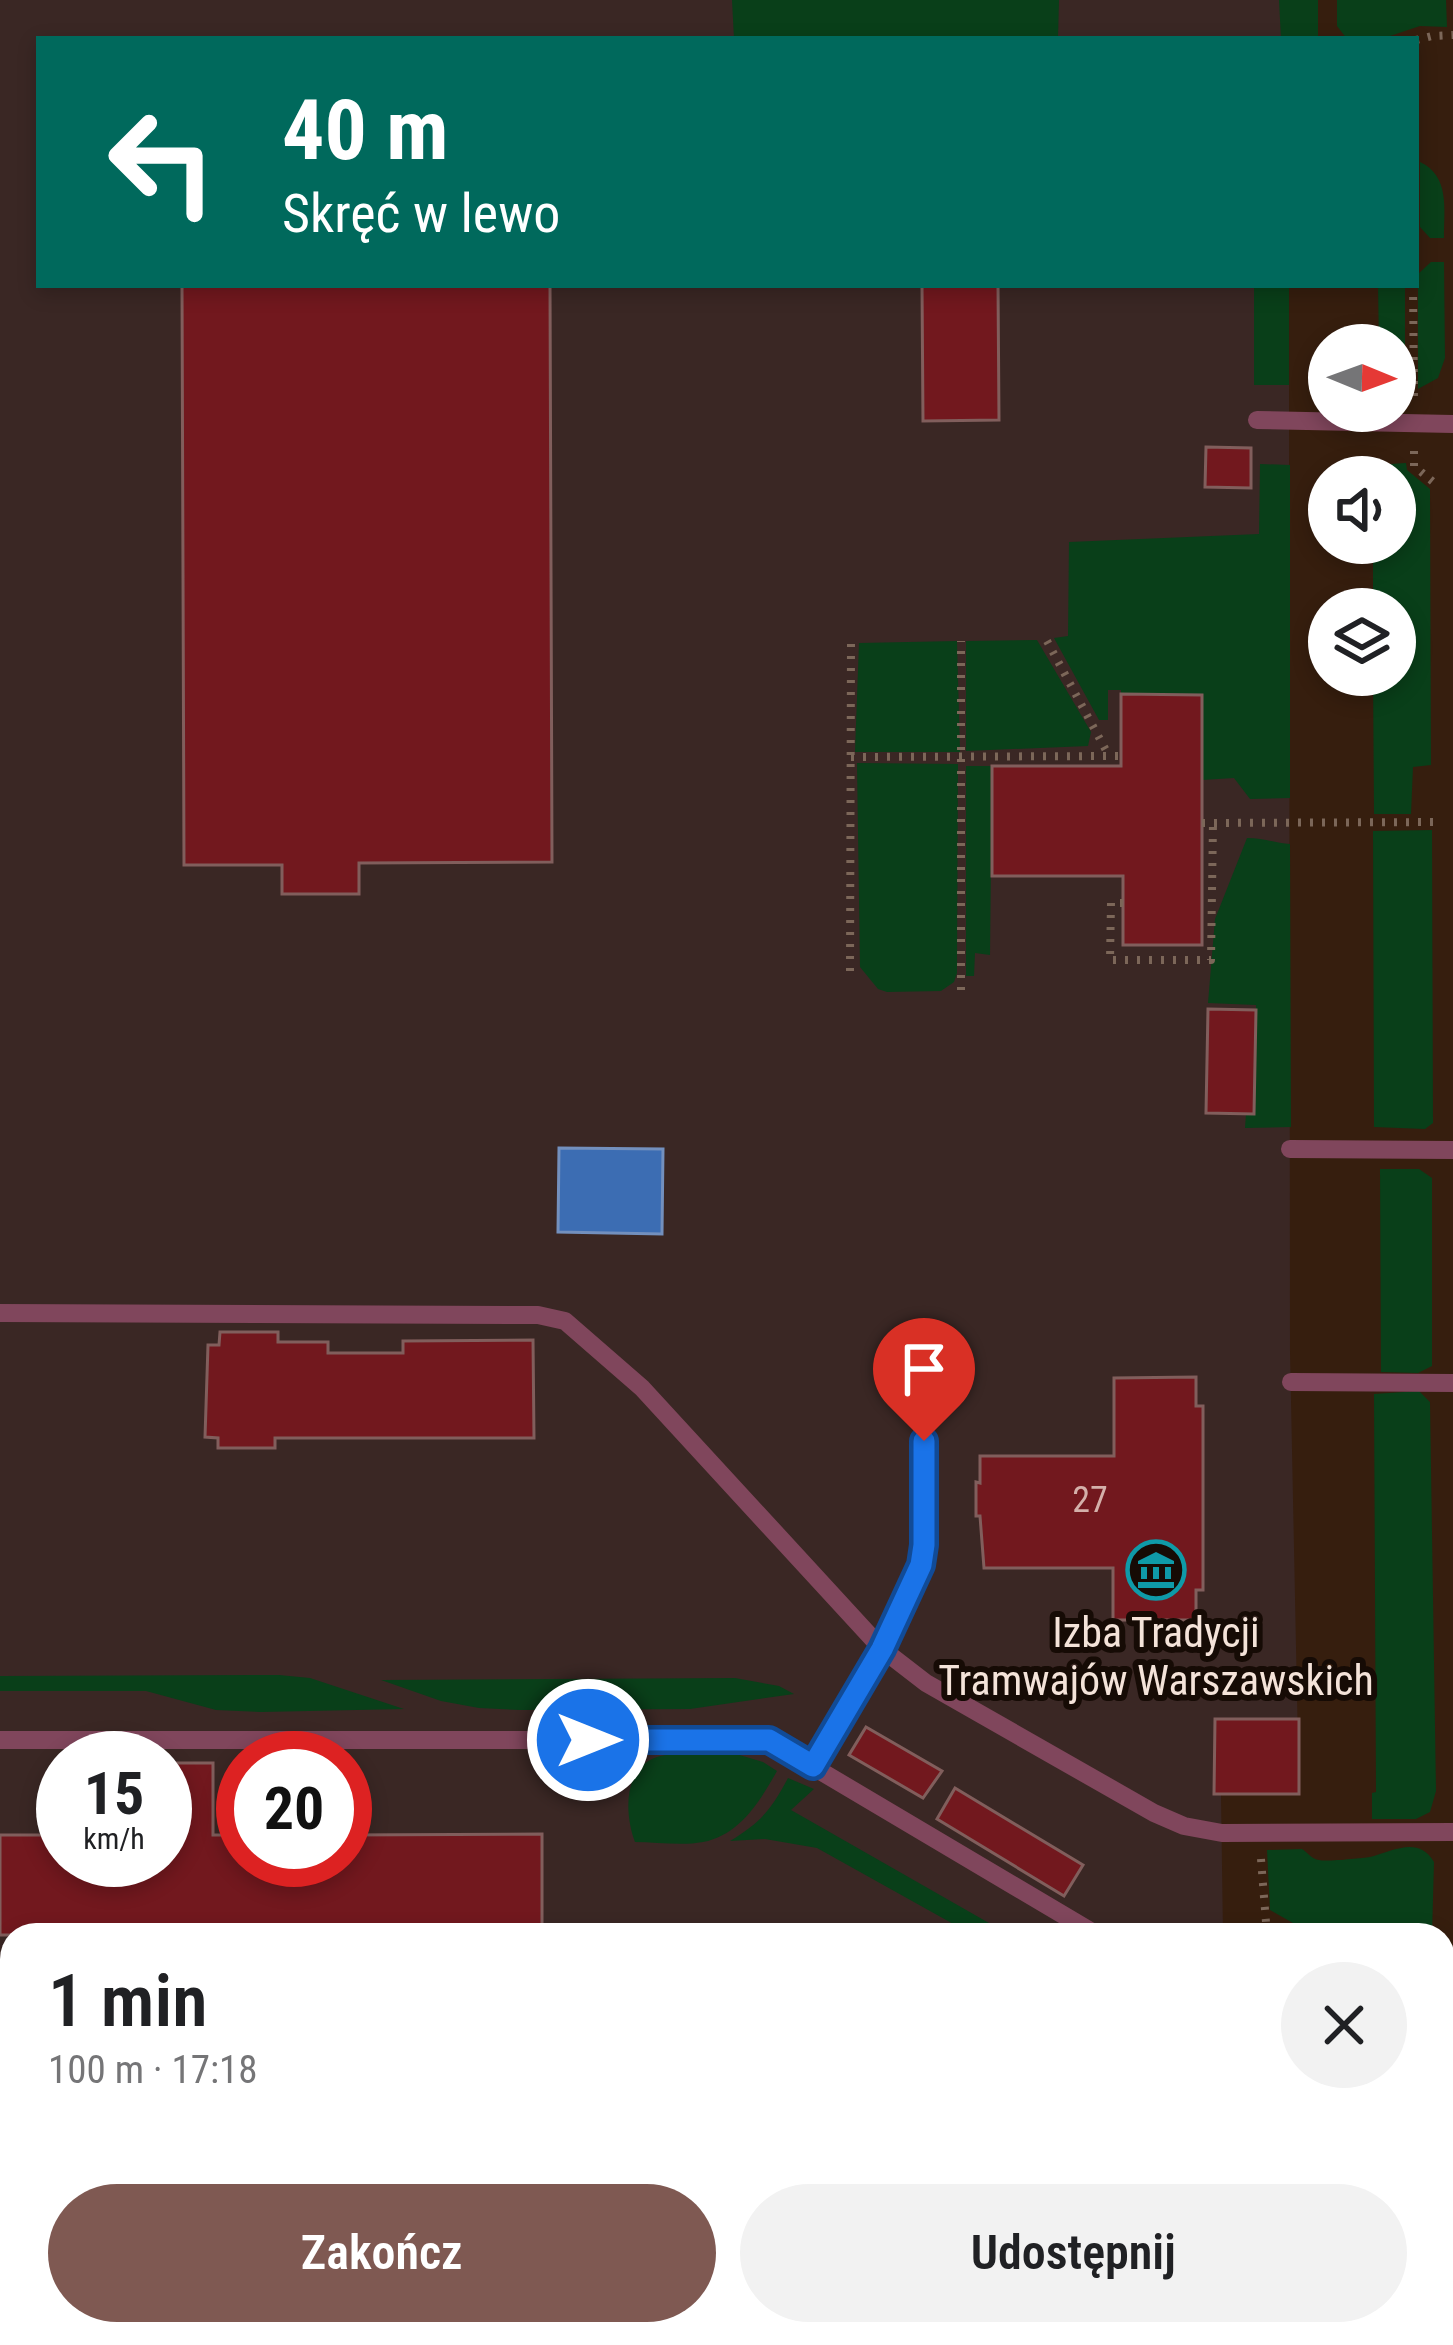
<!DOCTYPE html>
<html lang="pl">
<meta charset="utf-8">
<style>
body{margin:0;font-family:"Roboto Condensed",sans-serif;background:#f2f2f2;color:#202124;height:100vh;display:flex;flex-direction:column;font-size:45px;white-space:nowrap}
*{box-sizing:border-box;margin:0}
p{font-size:39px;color:#757577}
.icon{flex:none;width:66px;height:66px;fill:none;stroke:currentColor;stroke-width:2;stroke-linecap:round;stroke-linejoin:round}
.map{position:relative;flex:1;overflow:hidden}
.panel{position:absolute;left:0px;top:1923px;width:1455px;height:423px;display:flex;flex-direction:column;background:#fff;border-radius:36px 36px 0 0;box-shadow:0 6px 18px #0003}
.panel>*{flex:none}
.top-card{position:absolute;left:36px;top:36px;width:1383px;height:252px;border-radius:0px;box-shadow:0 6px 18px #0003;background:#00695c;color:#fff;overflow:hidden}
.needle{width:78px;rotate:91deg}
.tools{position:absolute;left:1308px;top:324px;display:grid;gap:24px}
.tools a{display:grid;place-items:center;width:108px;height:108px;border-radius:50%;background:#fff;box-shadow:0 6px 18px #0003;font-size:60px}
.speed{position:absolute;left:36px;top:1731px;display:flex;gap:24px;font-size:60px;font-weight:700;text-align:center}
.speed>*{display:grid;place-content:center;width:156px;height:156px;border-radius:50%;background:#fff;box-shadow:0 6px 18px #0003;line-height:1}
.speed small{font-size:30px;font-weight:400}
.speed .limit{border:18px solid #d22;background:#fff;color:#111}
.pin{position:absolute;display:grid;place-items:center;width:102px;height:102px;color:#fff;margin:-123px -51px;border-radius:50% 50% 50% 0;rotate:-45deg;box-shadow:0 0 12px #0007}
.pin .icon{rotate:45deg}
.me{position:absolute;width:132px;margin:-66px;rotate:90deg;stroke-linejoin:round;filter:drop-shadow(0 0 9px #0008)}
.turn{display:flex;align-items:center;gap:42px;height:252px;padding:0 48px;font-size:54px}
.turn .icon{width:156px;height:156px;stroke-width:2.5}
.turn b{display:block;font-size:84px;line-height:102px}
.round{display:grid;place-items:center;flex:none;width:126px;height:126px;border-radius:63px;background:#f2f2f2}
.summary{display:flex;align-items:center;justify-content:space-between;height:204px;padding:0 48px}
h1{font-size:72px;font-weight:600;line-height:90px}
.action{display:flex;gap:24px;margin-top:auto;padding:24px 48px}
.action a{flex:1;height:138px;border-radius:72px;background:#7f5952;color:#fff;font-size:48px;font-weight:600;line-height:138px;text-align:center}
.action a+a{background:#f2f2f2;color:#202124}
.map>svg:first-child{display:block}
.industrial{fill:#3a2724;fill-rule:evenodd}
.green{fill:#093f19}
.water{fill:#3c6db3;stroke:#7390be;stroke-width:3}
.building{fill:#72181e;stroke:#815e5c;stroke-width:3}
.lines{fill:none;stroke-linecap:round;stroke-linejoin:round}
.path{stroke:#7c6759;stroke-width:8;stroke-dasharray:3 9;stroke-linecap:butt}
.lane{stroke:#80465c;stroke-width:18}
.tram{stroke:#c3b1a5;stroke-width:3}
.route-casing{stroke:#114b97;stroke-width:30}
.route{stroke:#1a73e8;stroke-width:21}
.labels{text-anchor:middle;stroke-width:12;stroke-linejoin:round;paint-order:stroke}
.number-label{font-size:36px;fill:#d4b0aa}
.poi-label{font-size:42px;fill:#f4e3d9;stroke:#160b05}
</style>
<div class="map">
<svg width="1453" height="2345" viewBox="0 0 1453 2345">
<rect width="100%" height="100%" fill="#361e0e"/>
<path class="industrial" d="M0,0H1289V39H39V285H1254V385H1289L1290,1351L1299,1794L1221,1795L1223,1935H12V2334H1292V2345H0ZM63,1758H165V1860H63ZM243,1758H345V1860H243Z"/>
<g class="green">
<path d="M732,0H1059L1058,39H734Z"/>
<path d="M1279,0H1318V39H1281Z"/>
<path d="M1337,0H1446L1447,27L1420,26L1381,39H1347L1337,26Z"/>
<path d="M1420,162C1450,176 1444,209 1444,238H1430L1420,227Z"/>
<path d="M1431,262H1444L1445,358L1438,378L1418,389V274Z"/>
<rect x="1254" y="285" width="35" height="100"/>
<path d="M1378,285H1405V390L1395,388V345H1379Z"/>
<path d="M1406,463L1407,470L1430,489L1431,765L1413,767L1411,814H1374L1373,675H1395V609H1373V543H1395V477H1373V465Z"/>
<path d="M1260,464L1290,465V798L1250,799L1234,778L1202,780L1201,695L1121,694V690H1108V720H1099L1054,638L1068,636L1069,542L1259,534Z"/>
<path d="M1037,640L1091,732L1088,746L966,751V641Z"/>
<path d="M957,641L960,752H855L859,643Z"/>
<path d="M857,763L958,764L957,973L954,982L941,991L887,992L878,989L860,967Z"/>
<path d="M966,766H992L990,955L975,953L974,976H966Z"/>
<path d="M1432,830L1433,1123L1425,1129L1374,1127L1373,831Z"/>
<path d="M1247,838C1263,838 1275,843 1290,844L1291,1127L1245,1128L1246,1114L1254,1113L1256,1005L1208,1003L1215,919Z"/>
<path d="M1380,1169H1419L1432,1178V1366L1418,1373L1381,1372Z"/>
<path d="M1419,1391L1430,1402L1436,1791L1430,1812L1416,1819H1372V1793L1376,1792L1374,1394Z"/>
<path d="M279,1675L310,1678L404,1709L261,1712L216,1710L146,1691H0V1676Z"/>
<path d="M735,1678L779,1686L794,1694L690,1709L520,1710L479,1708L441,1701L381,1680Z"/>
<path d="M736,1754L763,1762L777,1771C760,1801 740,1835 703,1842C682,1846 656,1842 635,1842C625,1816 622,1768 657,1757C671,1752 719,1754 736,1754Z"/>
<path d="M788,1778L814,1789L791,1810L1010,1935H973L817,1848L765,1839L730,1841C761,1822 771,1810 788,1778Z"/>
<path d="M1302,1849C1308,1853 1312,1859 1319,1860C1327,1862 1361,1858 1370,1857C1392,1852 1418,1835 1434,1862L1432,1935H1314L1270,1910L1267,1850Z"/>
</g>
<path class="water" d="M559,1148L663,1149L662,1234L558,1232Z"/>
<g class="building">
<path d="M182,285H550L552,862L359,863V894H282V865H184Z"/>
<path d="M922,285H998L999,420L923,421Z"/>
<path d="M1206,447L1251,448V488L1205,487Z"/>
<path d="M1121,694L1202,695V945H1123V876H992V766H1121Z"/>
<path d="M1208,1009L1256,1010L1254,1114L1206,1113Z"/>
<path d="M220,1332H278V1342H328V1353H403V1341L533,1340L534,1438H275V1448H218V1438L205,1437L208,1345H219Z"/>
<path d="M1196,1377V1406H1203V1590H1196V1620H1113V1568H984L980,1516H976V1482L980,1483V1456H1114V1378Z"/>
<path d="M1215,1719H1299V1794H1214Z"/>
<path d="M866,1727L942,1771L923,1798L849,1755Z"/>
<path d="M176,1763H213V1835H243V1860H345V1835L542,1834V1935H0V1835H63V1860H165V1774H177Z"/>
<path d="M955,1788L1083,1865L1064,1896L937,1819Z"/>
</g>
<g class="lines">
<g class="path">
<path d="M1416,40L1432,36L1453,35"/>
<path d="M1413,285L1414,400"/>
<path d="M1414,451V466L1438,486"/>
<path d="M1047,641L1109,756"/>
<path d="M851,757L1121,756"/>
<path d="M1202,823L1441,822"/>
<path d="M1123,903H1111L1110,960H1211L1213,823"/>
<path d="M850,971L851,644"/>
<path d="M961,990V641"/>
<path d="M1261,1859L1267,1935"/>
<path d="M1343,2345V2334"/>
</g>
<g class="lane">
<path d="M1257,420L1453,424"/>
<path d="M1290,1149L1453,1150"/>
<path d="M0,1313L538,1315L565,1321L642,1388L882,1649L926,1683L1154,1813L1184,1826L1222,1833L1453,1832"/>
<path d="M1291,1382L1453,1383"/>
<path d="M0,1740H768L1097,1935"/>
<path d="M813,1766L882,1649L921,1565L924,1545V1441"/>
<path d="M1443,1992H1453"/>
</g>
<path class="tram" d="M1384,2334V2345"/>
</g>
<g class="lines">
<g class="route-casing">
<path id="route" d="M588,1740H769L813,1766L882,1649L921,1565L924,1545V1441"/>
</g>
<use href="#route" class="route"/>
</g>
<defs>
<g id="museum-ring" transform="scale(3)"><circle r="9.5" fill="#160b05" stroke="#0f9aa8" stroke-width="1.5"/><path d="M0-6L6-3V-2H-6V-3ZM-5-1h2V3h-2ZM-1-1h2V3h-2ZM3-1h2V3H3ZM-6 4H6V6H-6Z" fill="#0f9aa8"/></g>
</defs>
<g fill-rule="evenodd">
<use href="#museum-ring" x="1156" y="1570"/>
</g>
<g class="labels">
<g class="number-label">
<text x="1090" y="1512">27</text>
</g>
<g class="poi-label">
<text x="1156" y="1647">Izba Tradycji<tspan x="1156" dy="48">Tramwajów Warszawskich</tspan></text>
</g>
</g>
</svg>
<div class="tools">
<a><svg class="needle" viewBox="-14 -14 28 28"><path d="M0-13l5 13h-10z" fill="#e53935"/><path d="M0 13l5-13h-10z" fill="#757577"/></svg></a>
<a><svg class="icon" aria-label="sound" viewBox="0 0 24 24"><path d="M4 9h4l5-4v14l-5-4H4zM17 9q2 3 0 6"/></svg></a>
<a><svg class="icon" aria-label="layers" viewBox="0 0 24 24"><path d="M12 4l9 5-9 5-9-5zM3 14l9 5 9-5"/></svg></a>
</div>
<div class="speed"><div>15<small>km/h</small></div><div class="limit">20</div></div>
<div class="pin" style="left:924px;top:1441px;background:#d93025"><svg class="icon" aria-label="arrive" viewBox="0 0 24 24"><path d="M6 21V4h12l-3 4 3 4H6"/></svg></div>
<svg class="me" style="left:588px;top:1740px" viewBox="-20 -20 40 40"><circle r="17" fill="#1a73e8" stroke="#fff" stroke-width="3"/><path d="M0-11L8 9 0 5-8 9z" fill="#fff"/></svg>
<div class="top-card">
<div class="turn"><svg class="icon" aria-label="left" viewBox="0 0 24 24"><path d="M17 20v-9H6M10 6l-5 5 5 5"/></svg><div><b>40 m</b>Skręć w lewo</div></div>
</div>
<section class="panel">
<div class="summary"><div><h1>1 min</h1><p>100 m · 17:18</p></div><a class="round"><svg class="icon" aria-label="close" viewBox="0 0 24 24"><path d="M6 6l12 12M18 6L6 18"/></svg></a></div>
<div class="action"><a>Zakończ</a><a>Udostępnij</a></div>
</section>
</div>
